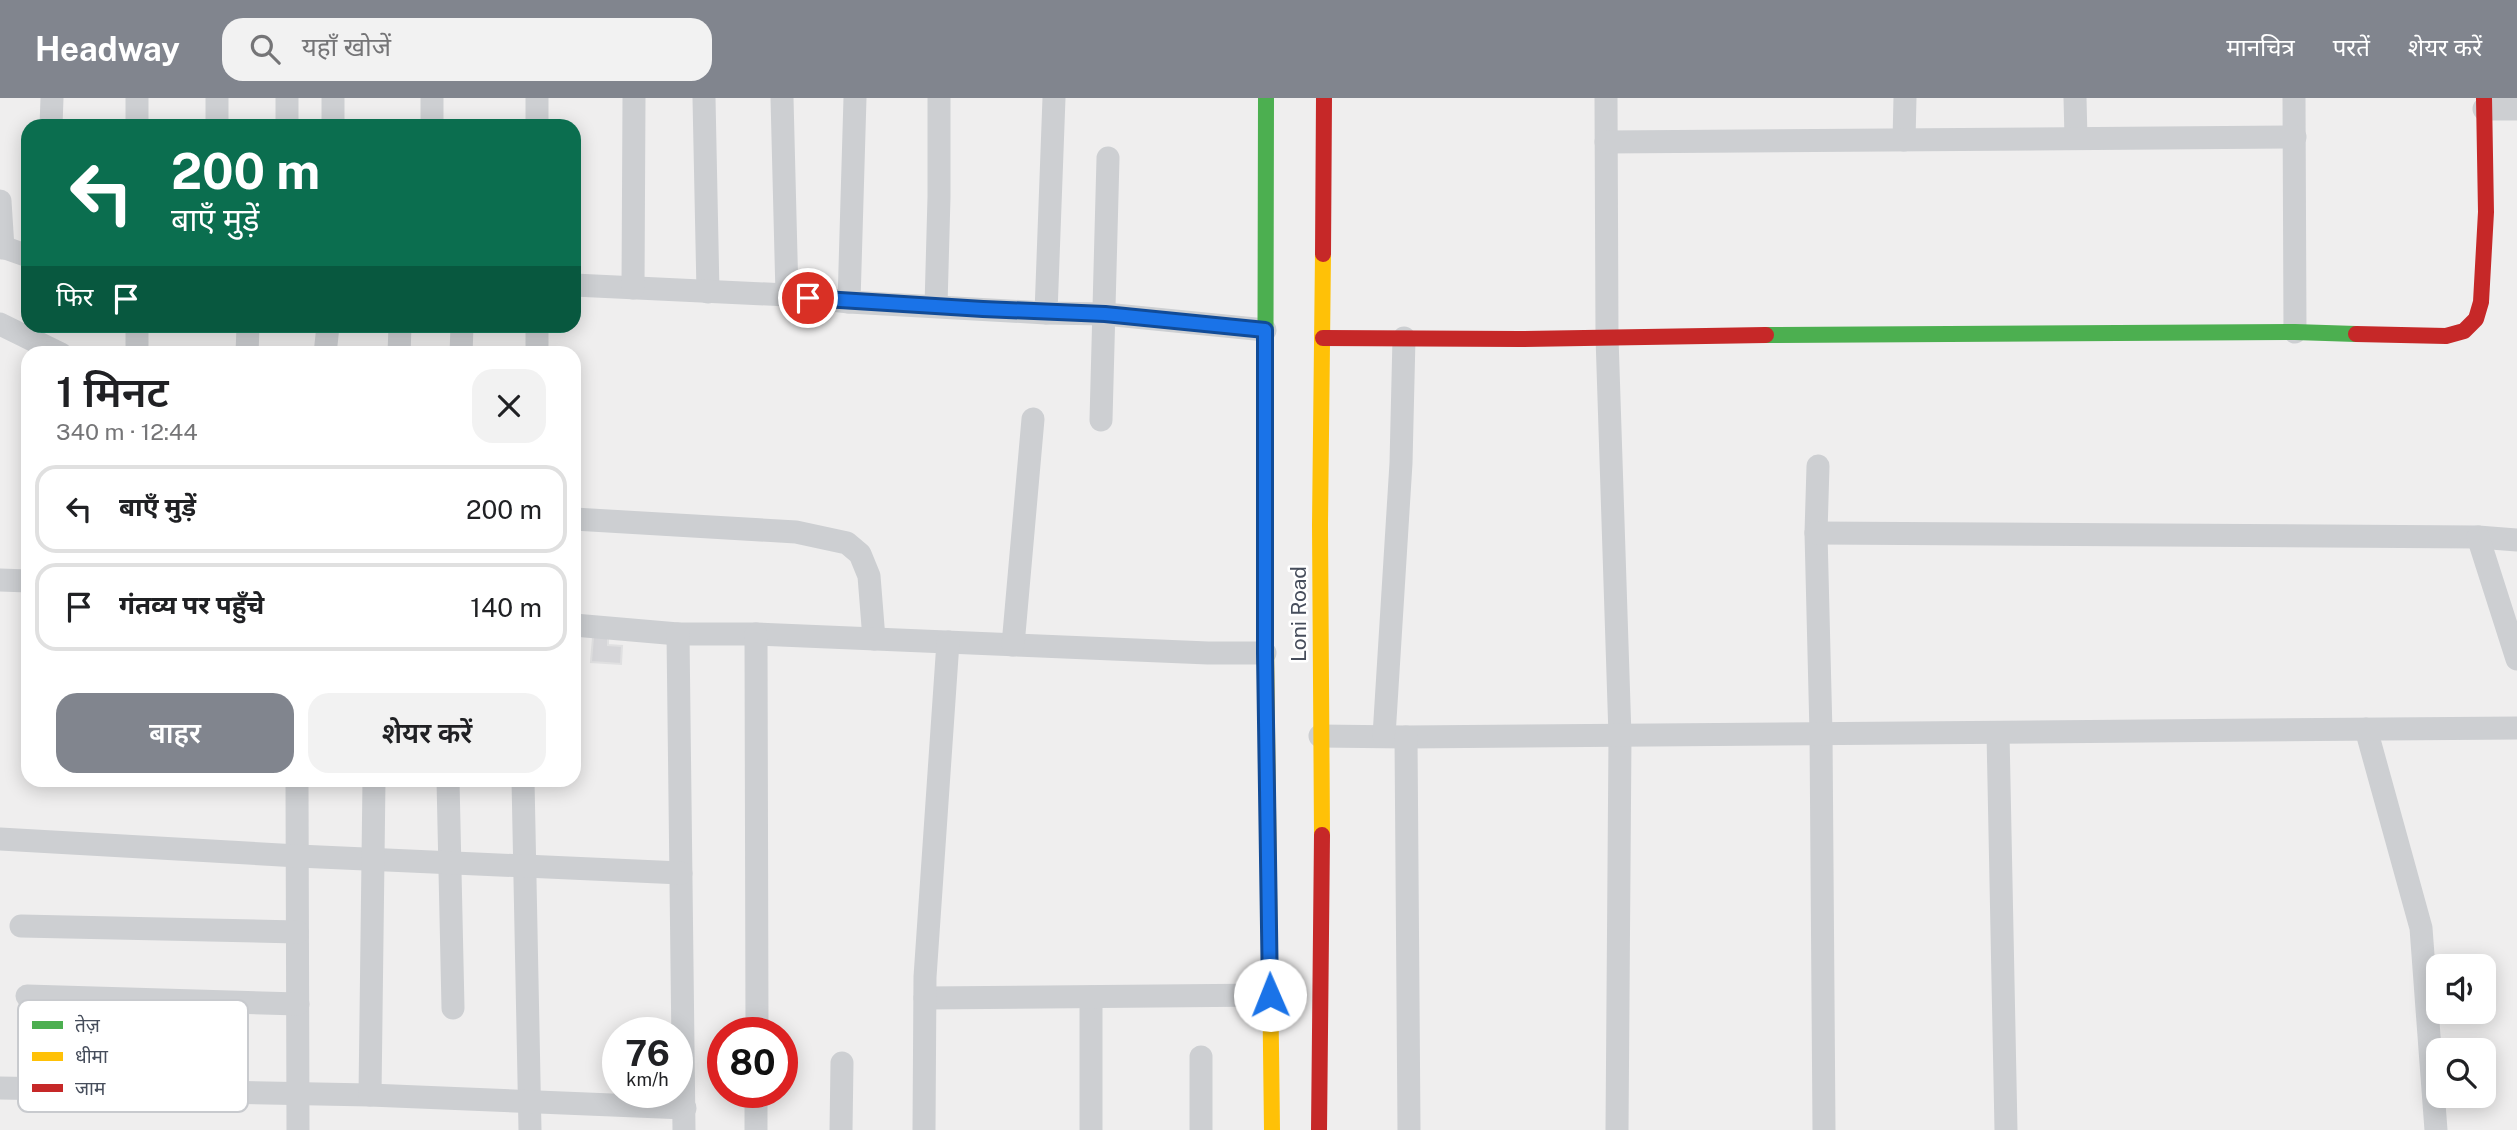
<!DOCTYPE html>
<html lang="hi">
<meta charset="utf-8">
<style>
body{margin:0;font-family:"Public Sans","Noto Sans Devanagari",sans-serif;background:#f2f2f2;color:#202124;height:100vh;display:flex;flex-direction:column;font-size:26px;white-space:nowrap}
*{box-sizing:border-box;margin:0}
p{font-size:23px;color:#757577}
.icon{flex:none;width:38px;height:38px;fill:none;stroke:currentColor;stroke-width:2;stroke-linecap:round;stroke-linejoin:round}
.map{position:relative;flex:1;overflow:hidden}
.side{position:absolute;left:21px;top:248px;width:560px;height:441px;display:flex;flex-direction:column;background:#fff;border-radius:21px;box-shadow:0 4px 18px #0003}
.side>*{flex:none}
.top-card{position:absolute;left:21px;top:21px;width:560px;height:214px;border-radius:21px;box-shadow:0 4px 18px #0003;background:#0b6e4f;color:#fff;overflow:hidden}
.fabs{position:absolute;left:2426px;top:856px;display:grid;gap:14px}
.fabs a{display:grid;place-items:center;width:70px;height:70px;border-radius:14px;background:#fff;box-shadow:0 4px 18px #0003;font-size:35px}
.speed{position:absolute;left:602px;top:919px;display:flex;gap:14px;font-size:35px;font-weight:700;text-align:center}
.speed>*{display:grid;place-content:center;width:91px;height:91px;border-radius:50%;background:#fff;box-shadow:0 4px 18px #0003;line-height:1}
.speed small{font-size:18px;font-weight:400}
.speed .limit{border:10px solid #d22;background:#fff;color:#111}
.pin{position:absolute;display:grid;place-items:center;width:60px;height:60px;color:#fff;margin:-30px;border:4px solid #fff;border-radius:50%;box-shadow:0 2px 7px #0007}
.me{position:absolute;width:77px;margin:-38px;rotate:359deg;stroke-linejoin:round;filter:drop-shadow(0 0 5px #0008)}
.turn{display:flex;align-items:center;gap:24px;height:147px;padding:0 35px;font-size:32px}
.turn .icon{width:91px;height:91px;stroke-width:2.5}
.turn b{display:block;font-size:49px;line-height:60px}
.then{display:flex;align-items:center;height:66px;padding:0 35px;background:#0003;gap:14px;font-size:26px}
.round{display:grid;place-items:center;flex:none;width:74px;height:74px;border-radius:21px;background:#f2f2f2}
.headline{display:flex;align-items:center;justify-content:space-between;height:119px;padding:0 35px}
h1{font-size:42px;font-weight:600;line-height:52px}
.cta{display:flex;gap:14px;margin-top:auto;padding:14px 35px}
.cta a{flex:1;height:80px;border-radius:21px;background:#81858e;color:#fff;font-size:28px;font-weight:600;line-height:80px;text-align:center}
.cta a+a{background:#f2f2f2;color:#202124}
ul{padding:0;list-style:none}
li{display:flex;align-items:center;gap:21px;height:88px;margin:0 14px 10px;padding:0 21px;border:4px solid #e0e0e0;border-radius:21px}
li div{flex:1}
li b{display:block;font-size:26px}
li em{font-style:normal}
header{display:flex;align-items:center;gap:42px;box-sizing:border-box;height:98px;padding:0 35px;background:#81858e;color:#fff}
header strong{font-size:33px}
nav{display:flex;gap:38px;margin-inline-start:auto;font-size:24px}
.search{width:490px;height:63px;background:#f2f2f2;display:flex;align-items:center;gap:18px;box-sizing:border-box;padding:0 24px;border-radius:21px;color:#757577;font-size:26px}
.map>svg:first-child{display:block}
.building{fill:#d6d6d9;stroke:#e0e0e1;stroke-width:2}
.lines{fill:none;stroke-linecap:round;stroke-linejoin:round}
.street{stroke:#cdcfd2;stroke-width:23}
.fast{stroke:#4caf50;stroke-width:16}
.slow{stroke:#ffc107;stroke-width:16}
.jam{stroke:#c62828;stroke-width:16}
.route-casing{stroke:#114b97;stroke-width:18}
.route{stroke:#1a73e8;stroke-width:12}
.labels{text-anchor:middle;stroke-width:5;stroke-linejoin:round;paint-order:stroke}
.street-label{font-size:21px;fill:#464d5b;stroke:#fff}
.key{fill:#fff;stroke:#c8cace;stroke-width:2}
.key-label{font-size:19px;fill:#464d5b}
</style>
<header>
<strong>Headway</strong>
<div class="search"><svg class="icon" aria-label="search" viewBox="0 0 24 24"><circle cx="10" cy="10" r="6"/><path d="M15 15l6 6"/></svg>यहाँ खोजें</div>
<nav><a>मानचित्र</a><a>परतें</a><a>शेयर करें</a></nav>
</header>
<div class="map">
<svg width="2517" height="1032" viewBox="0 0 2517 1032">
<rect width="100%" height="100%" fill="#efeeee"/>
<path class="building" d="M593,539H608V547L622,548L621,566L591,564Z"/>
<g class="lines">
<g class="street">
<path d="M137,0V28"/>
<path d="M217,0V28"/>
<path d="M287,0V28"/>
<path d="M333,0V28"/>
<path d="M537,0V28"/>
<path d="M704,0L708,194"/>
<path d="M782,0L787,197"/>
<path d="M1606,0L1607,239L1620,638L1617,1032"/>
<path d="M2075,0L2076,40"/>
<path d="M2294,0L2295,234"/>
<path d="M2484,11H2517"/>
<path d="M51,28L52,0"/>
<path d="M432,28V0"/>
<path d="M1904,42L1905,0"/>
<path d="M1606,44L2295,39"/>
<path d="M0,103L3,150"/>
<path d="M0,148L28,158"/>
<path d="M574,187L787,197L849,204L1046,215L1105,216L1265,232"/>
<path d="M633,190L634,0"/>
<path d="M849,204L855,0"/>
<path d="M936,208L939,99V0"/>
<path d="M1046,215L1054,0"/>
<path d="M0,226L61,256"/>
<path d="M137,228V256"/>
<path d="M537,228V256"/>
<path d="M247,256L248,228"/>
<path d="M325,256L328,228"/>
<path d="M399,256L400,228"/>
<path d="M461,256L462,228"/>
<path d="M1101,322L1108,60"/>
<path d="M1818,368L1816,435L1821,635L1824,1032"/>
<path d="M574,421L796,434L847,445L860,456L869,478L874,541"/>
<path d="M1816,435L2478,439L2517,442"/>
<path d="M2478,439L2517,561"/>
<path d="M0,482L28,483"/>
<path d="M574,527L678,536H756L1208,555H1265"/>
<path d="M678,536L684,1032"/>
<path d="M756,536L757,934"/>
<path d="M1013,547L1033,321"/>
<path d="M2366,631L2421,830L2436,1032"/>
<path d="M1998,635L2006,1032"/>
<path d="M1320,638L1406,639L2517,630"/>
<path d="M1384,638L1401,365L1404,240"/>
<path d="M1406,639L1409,1032"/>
<path d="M297,682L298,1032"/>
<path d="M448,682L453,910"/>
<path d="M523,682L530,1032"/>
<path d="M0,741L298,758L681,775"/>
<path d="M21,828L297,834"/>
<path d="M27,898L298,906"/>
<path d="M1091,899V1032"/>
<path d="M925,900L1270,897"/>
<path d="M1201,959V1032"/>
<path d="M0,990L370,997L685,1010"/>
<path d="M756,994V1032"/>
<path d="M370,997L374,682"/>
<path d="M841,1032L842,965"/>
<path d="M924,1032L925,879L948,544"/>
</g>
<g class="fast">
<path d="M1766,237L2295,234L2356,236"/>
<path d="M1265,467L1266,0"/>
</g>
<g class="slow">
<path d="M1265,467L1272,1032"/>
<path d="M1322,737L1320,427L1323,156"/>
</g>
<g class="jam">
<path d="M1323,156L1324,0"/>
<path d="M2356,236L2446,238L2464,233L2476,221L2481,204L2486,114L2484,0"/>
<path d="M1323,240L1519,241L1766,237"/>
<path d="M1319,1032L1322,737"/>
</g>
</g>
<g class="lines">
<g class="route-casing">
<path id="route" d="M808,200L983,211L1105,216L1265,232V555L1270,897"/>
</g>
<use href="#route" class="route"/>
</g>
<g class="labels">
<g class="street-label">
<text transform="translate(1299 516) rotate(-90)" y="7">Loni Road</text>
</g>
</g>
<rect x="18" y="902" width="230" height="112" rx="10" class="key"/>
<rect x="32" y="923" width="31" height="8" fill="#4caf50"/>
<rect x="32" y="954" width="31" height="9" fill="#ffc107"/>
<rect x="32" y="986" width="31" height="8" fill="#c62828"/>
<g class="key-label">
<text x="75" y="934">तेज़</text>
<text x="75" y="965">धीमा</text>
<text x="75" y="997">जाम</text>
</g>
</svg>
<div class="fabs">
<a><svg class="icon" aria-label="sound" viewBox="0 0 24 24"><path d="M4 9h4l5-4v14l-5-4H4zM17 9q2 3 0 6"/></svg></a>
<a><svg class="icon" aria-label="search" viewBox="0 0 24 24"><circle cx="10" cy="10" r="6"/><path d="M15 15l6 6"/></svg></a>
</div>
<div class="speed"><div>76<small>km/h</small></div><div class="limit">80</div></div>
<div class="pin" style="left:808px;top:200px;background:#d93025"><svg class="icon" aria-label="arrive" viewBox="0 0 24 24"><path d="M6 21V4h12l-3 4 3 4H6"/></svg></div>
<svg class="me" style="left:1270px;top:897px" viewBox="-20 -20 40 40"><circle r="19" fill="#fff"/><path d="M0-13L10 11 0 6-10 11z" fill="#1a73e8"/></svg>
<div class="top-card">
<div class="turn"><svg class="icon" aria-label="left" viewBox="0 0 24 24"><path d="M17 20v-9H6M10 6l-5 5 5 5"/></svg><div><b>200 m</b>बाएँ मुड़ें</div></div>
<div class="then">फिर<svg class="icon" aria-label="arrive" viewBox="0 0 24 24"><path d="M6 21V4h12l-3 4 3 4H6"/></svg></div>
</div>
<section class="side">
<div class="headline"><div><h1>1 मिनट</h1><p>340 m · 12:44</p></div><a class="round"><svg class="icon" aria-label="close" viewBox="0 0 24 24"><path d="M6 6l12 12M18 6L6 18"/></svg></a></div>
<ul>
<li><svg class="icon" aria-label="left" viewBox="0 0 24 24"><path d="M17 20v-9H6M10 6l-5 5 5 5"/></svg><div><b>बाएँ मुड़ें</b></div><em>200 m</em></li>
<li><svg class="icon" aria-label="arrive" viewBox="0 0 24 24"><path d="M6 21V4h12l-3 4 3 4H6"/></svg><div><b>गंतव्य पर पहुँचे</b></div><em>140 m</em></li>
</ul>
<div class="cta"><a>बाहर</a><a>शेयर करें</a></div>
</section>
</div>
